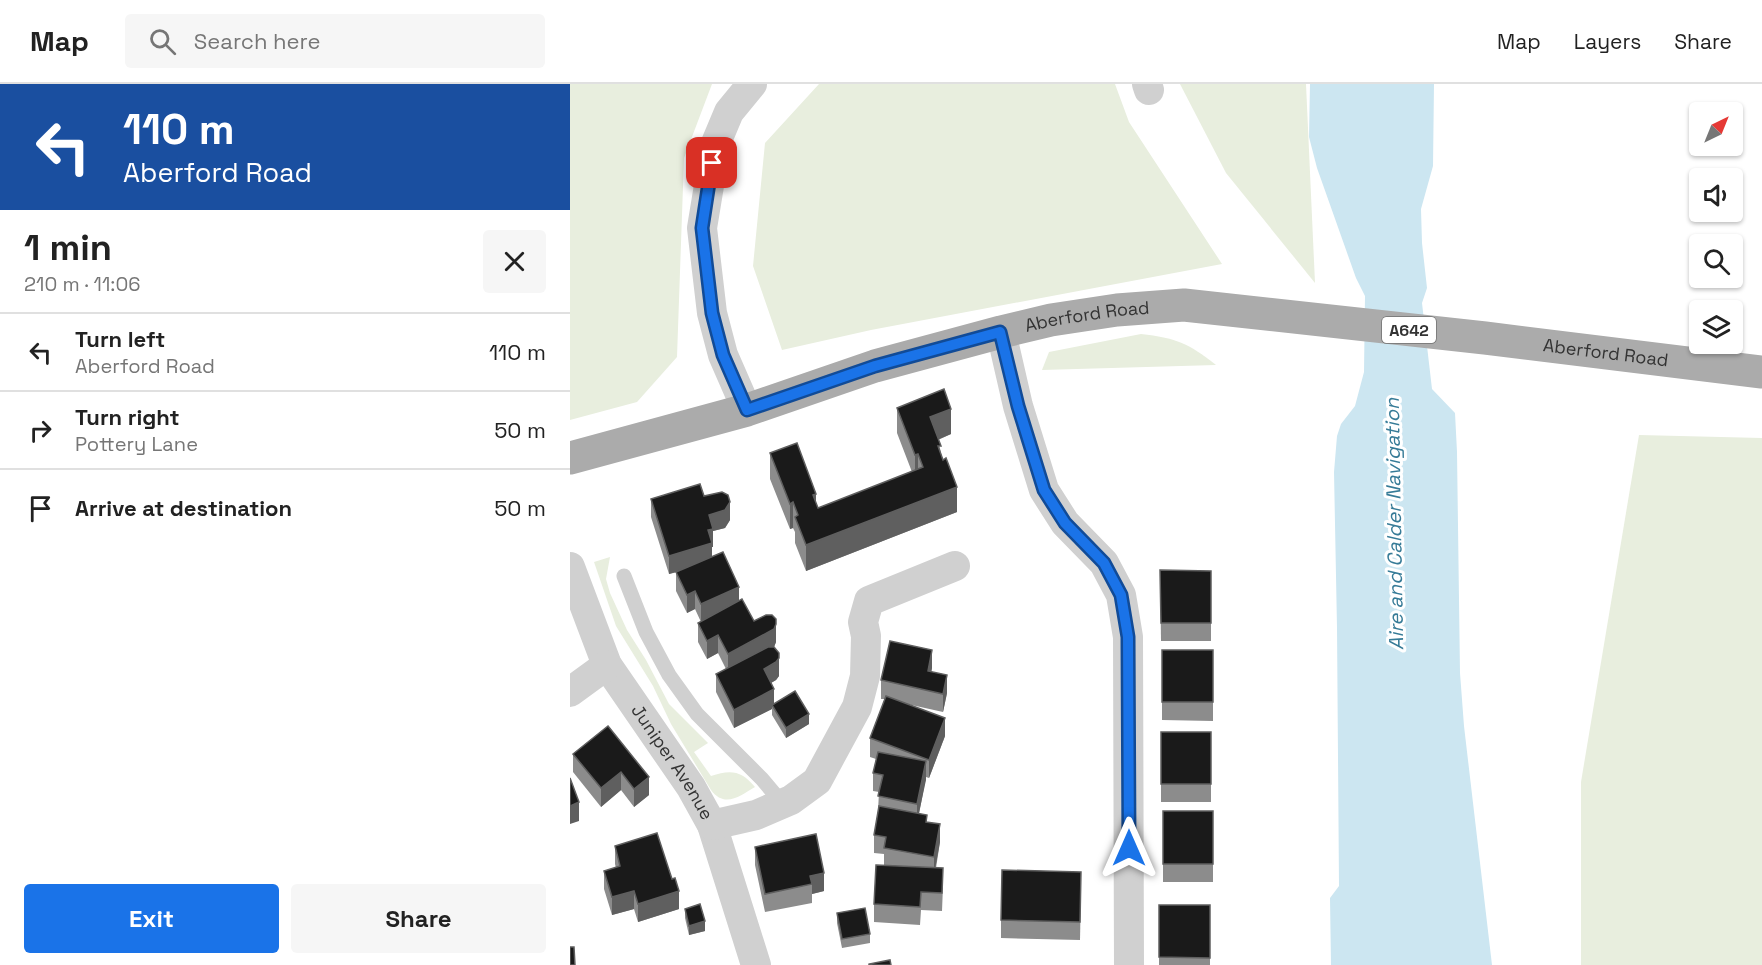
<!DOCTYPE html>
<meta charset="utf-8">
<style>
body{margin:0;font-family:"Space Grotesk",sans-serif;background:#f6f6f6;color:#222;height:100vh;display:flex;flex-direction:column;font-size:22px;white-space:nowrap}
*{box-sizing:border-box;margin:0}
p{font-size:20px;color:#767676}
.icon{flex:none;width:33px;height:33px;fill:none;stroke:currentColor;stroke-width:2;stroke-linecap:round;stroke-linejoin:round}
.map{position:relative;flex:1;overflow:hidden}
.sheet{display:flex;flex-direction:column;background:#fff;width:570px}
.sheet>*{flex:none}
.guide{background:#1a4fa0;color:#fff;overflow:hidden}
.needle{width:39px;rotate:43deg}
.controls{position:absolute;left:1119px;top:18px;display:grid;gap:12px}
.controls a{display:grid;place-items:center;width:54px;height:54px;border-radius:6px;background:#fff;box-shadow:0 2px 4px #0004;font-size:30px}
.pin{position:absolute;display:grid;place-items:center;width:51px;height:51px;color:#fff;margin:-26px;border-radius:12px;box-shadow:0 3px 9px #0006}
.me{position:absolute;width:66px;margin:-33px;rotate:0deg;stroke-linejoin:round;filter:drop-shadow(0 0 4px #0008)}
.turn{display:flex;align-items:center;gap:21px;height:126px;padding:0 24px;font-size:27px}
.turn .icon{width:78px;height:78px;stroke-width:2.5}
.turn b{display:block;font-size:42px;line-height:51px}
.round{display:grid;place-items:center;flex:none;width:63px;height:63px;border-radius:6px;background:#f6f6f6}
.summary{display:flex;align-items:center;justify-content:space-between;height:102px;padding:0 24px}
h1{font-size:36px;font-weight:700;line-height:45px}
.button{display:flex;gap:12px;margin-top:auto;padding:12px 24px}
.button a{flex:1;height:69px;border-radius:6px;background:#1a73e8;color:#fff;font-size:24px;font-weight:700;line-height:69px;text-align:center}
.button a+a{background:#f6f6f6;color:#222}
ul{padding:0;list-style:none}
li{display:flex;align-items:center;gap:18px;height:78px;padding:0 24px;border-top:2px solid #e0e0e0}
li div{flex:1}
li b{display:block;font-size:22px}
li em{font-style:normal}
header{display:flex;align-items:center;gap:36px;box-sizing:border-box;height:84px;padding:0 30px;background:#fff;border-bottom:2px solid #e0e0e0}
header strong{font-size:28px}
nav{display:flex;gap:33px;margin-inline-start:auto;font-size:21px}
.search{width:420px;height:54px;background:#f6f6f6;display:flex;align-items:center;gap:15px;box-sizing:border-box;padding:0 21px;border-radius:6px;color:#767676;font-size:22px}
main{display:flex;flex:1;min-height:0}
.map>svg:first-child{display:block}
.green{fill:#e8eede}
.water{fill:#cce6f1}
.lines{fill:none;stroke-linecap:round;stroke-linejoin:round}
.service{stroke:#d0d0d0;stroke-width:15}
.minor{stroke:#d0d0d0;stroke-width:30}
.primary{stroke:#ababab;stroke-width:33}
.wall{fill:#8c8c8c}
.shaded-wall{fill:#5f5f5f}
.building{fill:#1a1a1a;stroke:#5f5f5f;stroke-width:1.5}
.route-casing{stroke:#114b97;stroke-width:15}
.route{stroke:#1a73e8;stroke-width:10}
.labels{text-anchor:middle;stroke-width:6;stroke-linejoin:round;paint-order:stroke}
.shield{fill:#fff;stroke:#707070;stroke-width:1.5}
.shield-label{font-size:16px;font-weight:bold;fill:#333}
.street-label{font-size:18px;fill:#333;stroke:#fff}
.water-label{font-size:20px;font-style:italic;fill:#367b97;stroke:#fff}
</style>
<header>
<strong>Map</strong>
<div class="search"><svg class="icon" aria-label="search" viewBox="0 0 24 24"><circle cx="10" cy="10" r="6"/><path d="M15 15l6 6"/></svg>Search here</div>
<nav><a>Map</a><a>Layers</a><a>Share</a></nav>
</header>
<main>
<section class="sheet">
<div class="guide">
<div class="turn"><svg class="icon" aria-label="left" viewBox="0 0 24 24"><path d="M17 20v-9H6M10 6l-5 5 5 5"/></svg><div><b>110 m</b>Aberford Road</div></div>
</div>
<div class="summary"><div><h1>1 min</h1><p>210 m · 11:06</p></div><a class="round"><svg class="icon" aria-label="close" viewBox="0 0 24 24"><path d="M6 6l12 12M18 6L6 18"/></svg></a></div>
<ul>
<li><svg class="icon" aria-label="left" viewBox="0 0 24 24"><path d="M17 20v-9H6M10 6l-5 5 5 5"/></svg><div><b>Turn left</b><p>Aberford Road</p></div><em>110 m</em></li>
<li><svg class="icon" aria-label="right" viewBox="0 0 24 24"><path d="M7 20v-9h11M14 6l5 5-5 5"/></svg><div><b>Turn right</b><p>Pottery Lane</p></div><em>50 m</em></li>
<li><svg class="icon" aria-label="arrive" viewBox="0 0 24 24"><path d="M6 21V4h12l-3 4 3 4H6"/></svg><div><b>Arrive at destination</b></div><em>50 m</em></li>
</ul>
<div class="button"><a>Exit</a><a>Share</a></div>
</section>
<div class="map">
<svg width="1192" height="881" viewBox="0 0 1192 881">
<rect width="100%" height="100%" fill="#fff"/>
<g class="green">
<path d="M0,0H142L114,74L107,273L67,318L0,336Z"/>
<path d="M249,0H545L559,38L652,180L301,246L212,266L183,182L195,59Z"/>
<path d="M610,0H736L745,199L656,89Z"/>
<path d="M571,250C606,254 618,259 646,281L472,286L479,268Z"/>
<path d="M1069,351L1192,354V881H1011V698Z"/>
<path d="M40,473L36,495L40,509L57,546L76,576L99,620L138,659L124,668L141,692C161,685 172,687 185,703C171,711 155,725 141,706L101,640L83,602L46,542L24,478Z"/>
</g>
<path class="water" d="M740,0H864L863,82L851,125L852,159L857,204L852,219L862,305L885,329L887,368L890,589L894,642L922,881H761L760,814L769,802L767,543L764,388L767,352L771,340L785,322L794,288L795,212L786,194L747,84L739,53Z"/>
<g class="lines">
<path class="service" d="M54,492L76,548L99,591L127,630L192,695L213,720"/>
<g class="minor">
<path d="M577,0L579,6"/>
<path d="M431,248L448,322L474,406L495,439L534,479L551,511L558,553L559,881"/>
<path d="M177,326L153,271L142,229L132,144L146,59L159,28L182,0"/>
<path id="s1" d="M0,483L37,581L121,703L142,741L186,881"/>
<path d="M0,608L37,581"/>
<path d="M142,741L186,731L221,716L247,697L287,623L295,592L296,552L293,538L299,517L385,482"/>
</g>
<path class="primary" id="s2" d="M0,374L177,326L305,282L431,248L481,236L547,226L614,221L915,254L1192,288"/>
</g>
<g class="wall">
<path d="M327,324L381,350L368,356L371,369L387,428L236,487L225,459V448L223,444L220,445L200,395V369L246,420L248,424L342,388L327,349Z"/>
<path d="M134,412L160,436L155,444L143,447V463H142V473L169,517L184,537L206,558L204,563L209,587V592L206,596L201,599L204,620L239,640L216,654L202,631V625L164,644L146,608V590L156,585L148,569L137,575L128,558V539L131,538L125,525L117,529L106,507V488H108L99,490L81,433V415Z"/>
<path d="M590,486L641,487V557H591Z"/>
<path d="M592,566H643V637L592,636Z"/>
<path d="M362,584L361,588L377,609L373,628L337,620L375,652L359,694L356,693L349,730L357,738L370,758L366,784L373,802L372,827L351,826L350,841L304,838V820L314,781V770L304,769V751L308,727L309,708L303,707V689L306,675L300,673V654L315,615H311V596Z"/>
<path d="M38,642L79,711L64,723L51,706L31,723L3,688V670Z"/>
<rect x="591" y="648" width="50" height="70"/>
<rect x="593" y="727" width="50" height="71"/>
<path d="M45,762L109,825L68,838L64,825L42,831L34,805V787L46,784L45,780Z"/>
<path d="M185,763L254,807L242,810V819L195,828L185,781Z"/>
<path d="M511,806L510,856L431,854V836Z"/>
<rect x="589" y="821" width="51" height="60"/>
<path d="M115,825L135,847L119,851L115,834Z"/>
<path d="M267,829L300,850V859L272,864L267,839Z"/>
</g>
<g class="shaded-wall">
<path d="M381,325V350L360,359V333Z"/>
<path d="M348,370V396L345,397V371Z"/>
<path d="M387,403V428L236,487V461Z"/>
<path d="M246,410V435L243,411Z"/>
<path d="M160,418V436L155,444L143,447V463H142V477L99,490V472L138,446L139,431Z"/>
<path d="M223,418V444L220,445V420Z"/>
<path d="M169,503V521L131,538V520Z"/>
<path d="M125,507V525L117,529V511Z"/>
<path d="M206,540V558L204,563L158,588V570Z"/>
<path d="M148,551V569L137,575V557Z"/>
<path d="M362,566V584L358,605V587Z"/>
<path d="M209,569V592L206,596L194,603V585Z"/>
<path d="M377,591V609L373,628V610Z"/>
<path d="M204,605V623L202,621V625L164,644V626Z"/>
<path d="M239,630V640L216,654V644Z"/>
<path d="M375,634V652L359,694V676Z"/>
<path d="M356,677V696L347,738V720Z"/>
<path d="M51,688V706L31,723V704Z"/>
<path d="M79,693V711L64,723V705Z"/>
<path d="M9,718V737L0,740V722Z"/>
<path d="M370,740V758L364,791V773Z"/>
<path d="M254,789V807L242,810V800L240,792Z"/>
<path d="M64,807V825L42,831V813Z"/>
<path d="M109,807V825L68,838V820Z"/>
<path d="M135,837V847L119,851V842Z"/>
</g>
<g class="building">
<path d="M374,305L381,325L360,333L371,362H368L373,376L376,374L387,403L236,461L225,433L228,431L223,418L220,420L200,369L227,359L246,410L243,411L248,424L353,383L348,370L345,371L327,324Z"/>
<path d="M130,400L134,412L152,408L158,411L160,418L155,426L139,431L143,445L138,446L142,459L99,472L81,415Z"/>
<path d="M153,468L169,503L131,520L125,507L117,511L106,488Z"/>
<path d="M590,486L641,487V539H591Z"/>
<path d="M172,515L184,537L196,531H202L206,535V540L204,545L158,570L148,551L137,557L128,539Z"/>
<path d="M320,557L362,566L358,587L377,591L373,610L311,596Z"/>
<path d="M198,563H204L209,569V574L206,578L194,585L204,605L164,626L146,590Z"/>
<rect x="592" y="566" width="51" height="52"/>
<path d="M225,607L239,630L216,644L202,621Z"/>
<path d="M316,612L375,634L359,676L300,654Z"/>
<path d="M38,642L79,693L64,705L51,688L31,704L3,670Z"/>
<rect x="591" y="648" width="50" height="52"/>
<path d="M308,668L356,677L347,720L308,712L313,691L303,689Z"/>
<path d="M0,694L9,718L0,722Z"/>
<path d="M309,722L357,731L356,738L370,740L364,773L314,764L316,753L304,751Z"/>
<rect x="593" y="727" width="50" height="53"/>
<path d="M87,749L102,795L105,794L109,807L68,820L64,807L42,813L34,787L50,782L45,762Z"/>
<path d="M246,750L254,789L240,792L242,800L195,810L185,763Z"/>
<path d="M306,781L373,784L372,809L351,808L350,823L304,820Z"/>
<path d="M432,786L511,788L510,838L431,836Z"/>
<path d="M130,820L135,837L119,842L115,825Z"/>
<path d="M589,821H640V874L589,873Z"/>
<path d="M295,824L300,850L272,855L267,829Z"/>
<path d="M0,863H4L5,881H0Z"/>
<path d="M320,876L321,881H299V880Z"/>
</g>
<g class="lines">
<g class="route-casing">
<path id="route" d="M142,79L132,144L142,229L153,271L177,326L305,282L430,248L448,322L474,406L495,439L534,479L551,511L558,553L559,764"/>
</g>
<use href="#route" class="route"/>
</g>
<g class="labels">
<rect class="shield" x="812" y="233" width="54" height="26" rx="4.5"/>
<g class="shield-label">
<text x="839" y="252">A642</text>
</g>
<g class="street-label">
<text dy="6" stroke="none"><textPath href="#s2" startOffset="537">Aberford Road</textPath></text>
<text dy="6" stroke="none"><textPath href="#s2" startOffset="1059">Aberford Road</textPath></text>
<text dy="6" stroke="none"><textPath href="#s1" startOffset="222">Juniper Avenue</textPath></text>
</g>
<g class="water-label">
<text transform="translate(824 440) rotate(-91)" y="7">Aire and Calder Navigation</text>
</g>
</g>
</svg>
<div class="controls">
<a><svg class="needle" viewBox="-14 -14 28 28"><path d="M0-13l5 13h-10z" fill="#e53935"/><path d="M0 13l5-13h-10z" fill="#767676"/></svg></a>
<a><svg class="icon" aria-label="sound" viewBox="0 0 24 24"><path d="M4 9h4l5-4v14l-5-4H4zM17 9q2 3 0 6"/></svg></a>
<a><svg class="icon" aria-label="search" viewBox="0 0 24 24"><circle cx="10" cy="10" r="6"/><path d="M15 15l6 6"/></svg></a>
<a><svg class="icon" aria-label="layers" viewBox="0 0 24 24"><path d="M12 4l9 5-9 5-9-5zM3 14l9 5 9-5"/></svg></a>
</div>
<div class="pin" style="left:142px;top:79px;background:#d93025"><svg class="icon" aria-label="arrive" viewBox="0 0 24 24"><path d="M6 21V4h12l-3 4 3 4H6"/></svg></div>
<svg class="me" style="left:559px;top:764px" viewBox="-20 -20 40 40"><path d="M0-17L14 15 0 8-14 15z" fill="#1a73e8" stroke="#fff" stroke-width="4"/></svg>
</div>
</main>
